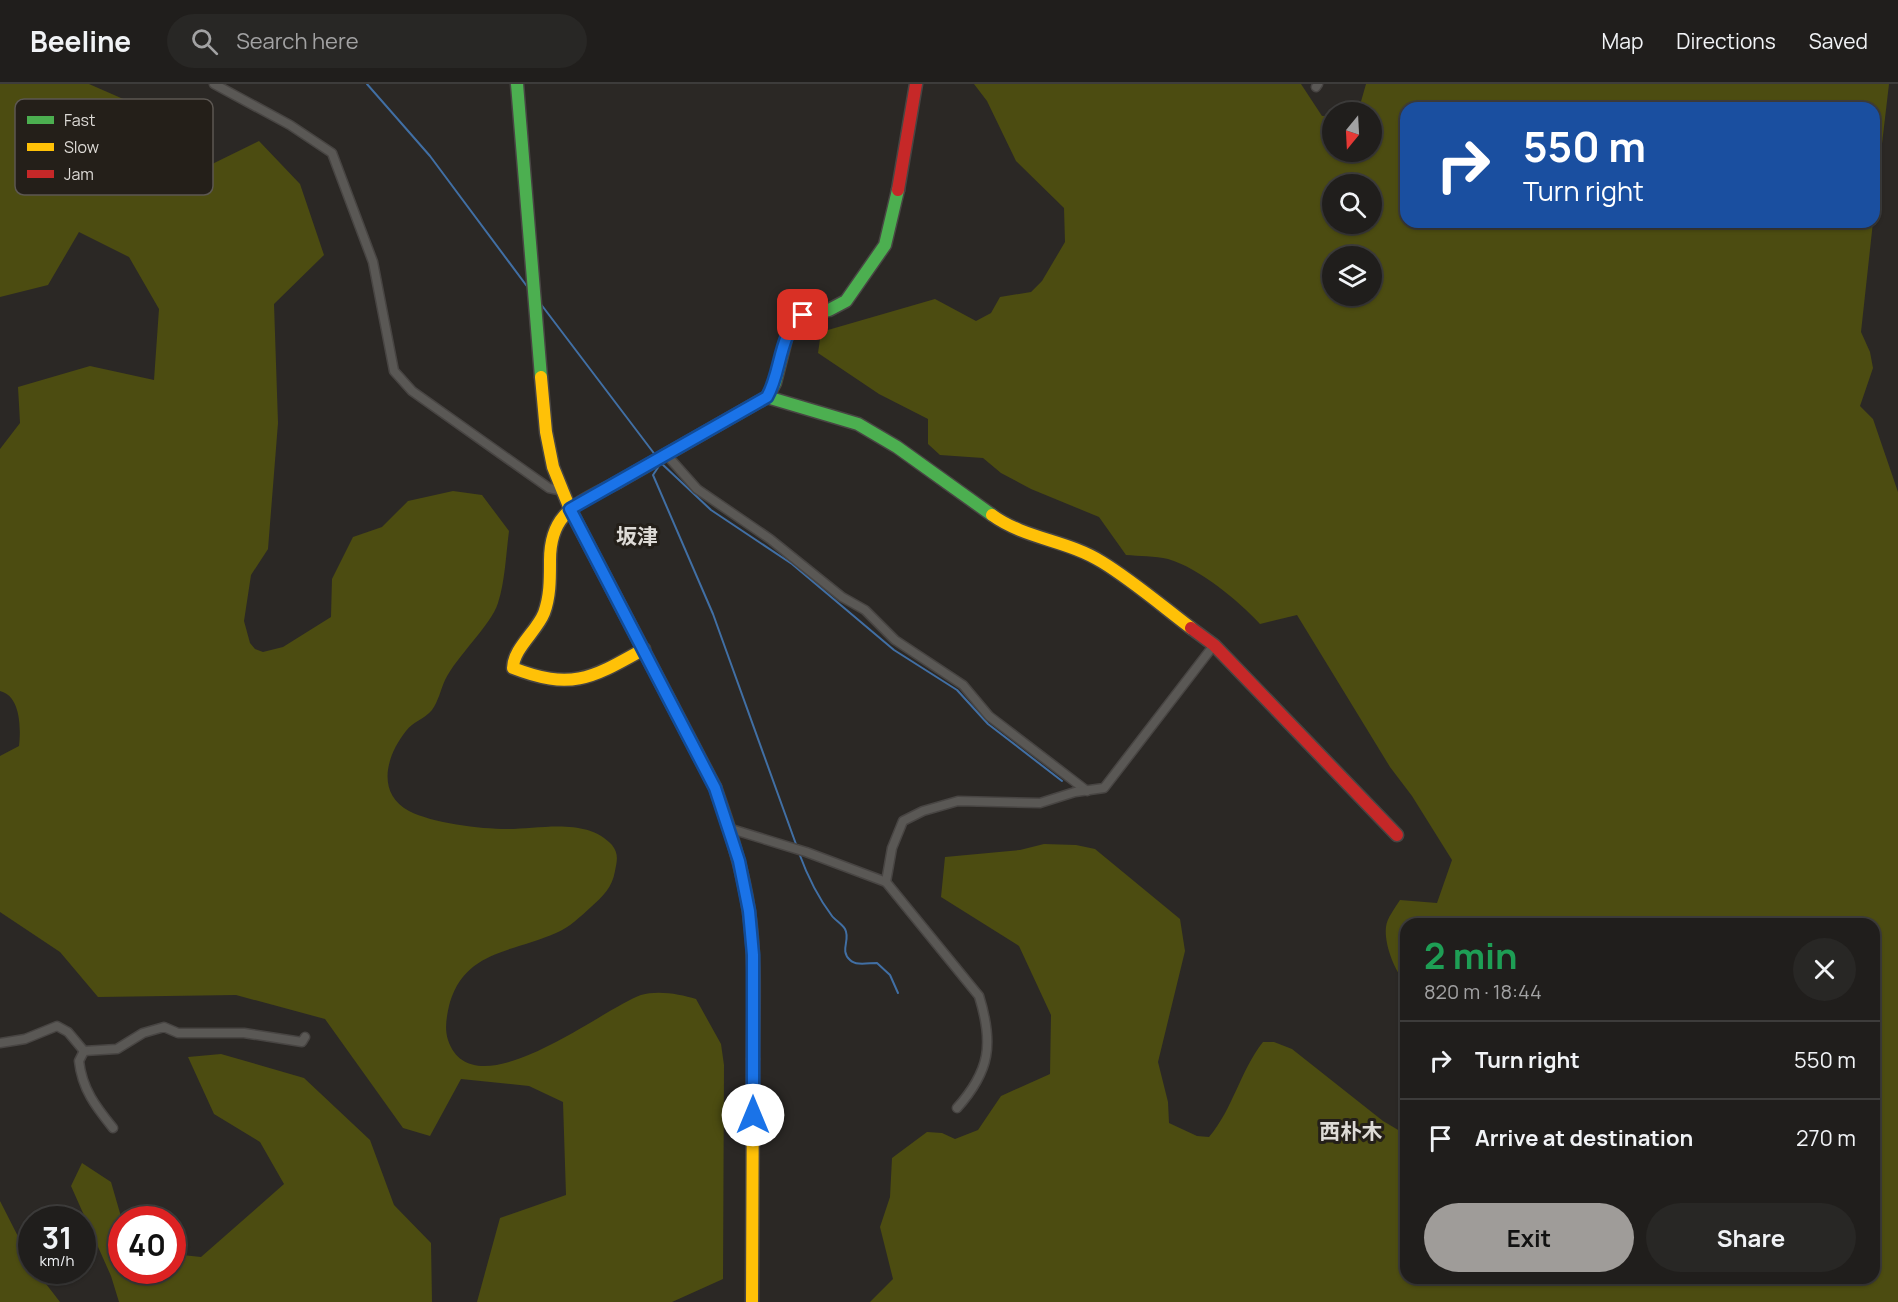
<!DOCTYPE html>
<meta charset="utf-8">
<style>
body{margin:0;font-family:Manrope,"Noto Sans JP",sans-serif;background:#282725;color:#f1f3f6;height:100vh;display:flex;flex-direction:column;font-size:22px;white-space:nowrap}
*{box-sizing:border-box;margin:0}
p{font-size:20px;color:#a2a2a3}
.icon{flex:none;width:33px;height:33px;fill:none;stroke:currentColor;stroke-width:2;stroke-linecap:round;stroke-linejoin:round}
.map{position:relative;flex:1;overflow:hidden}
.panel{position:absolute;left:1400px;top:834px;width:480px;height:366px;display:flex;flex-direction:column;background:#201e1c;border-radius:18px;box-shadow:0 2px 4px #0004,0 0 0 2px #3d3c3b}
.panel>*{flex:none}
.hud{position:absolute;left:1400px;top:18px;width:480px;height:126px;border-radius:18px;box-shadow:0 2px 4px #0004,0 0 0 2px #3d3c3b;background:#1a4fa0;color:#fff;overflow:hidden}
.needle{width:39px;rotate:198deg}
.buttons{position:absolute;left:1322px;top:18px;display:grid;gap:12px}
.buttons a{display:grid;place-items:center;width:60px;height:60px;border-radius:50%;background:#201e1c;box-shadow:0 2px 4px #0004,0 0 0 2px #3d3c3b;font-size:30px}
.speed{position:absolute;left:18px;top:1122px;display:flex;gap:12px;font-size:30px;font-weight:700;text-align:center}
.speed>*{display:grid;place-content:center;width:78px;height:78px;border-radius:50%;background:#201e1c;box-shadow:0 2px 4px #0004,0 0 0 2px #3d3c3b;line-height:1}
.speed small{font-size:15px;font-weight:400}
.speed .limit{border:9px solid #d22;background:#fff;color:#111}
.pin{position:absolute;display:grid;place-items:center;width:51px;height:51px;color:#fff;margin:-26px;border-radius:12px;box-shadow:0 3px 9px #0006}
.me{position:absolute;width:66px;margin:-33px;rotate:0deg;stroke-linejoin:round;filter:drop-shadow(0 0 4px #0008)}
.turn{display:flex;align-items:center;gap:21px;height:126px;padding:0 24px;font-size:27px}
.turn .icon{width:78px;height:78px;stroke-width:2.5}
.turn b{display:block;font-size:42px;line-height:51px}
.round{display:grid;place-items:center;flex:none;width:63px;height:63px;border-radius:32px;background:#282725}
.head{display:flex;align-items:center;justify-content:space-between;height:102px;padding:0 24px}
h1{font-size:36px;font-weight:700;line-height:45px;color:#1e9e55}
.cta{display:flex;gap:12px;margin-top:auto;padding:12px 24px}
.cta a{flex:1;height:69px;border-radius:36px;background:#9f9c99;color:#111;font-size:24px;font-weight:700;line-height:69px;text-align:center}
.cta a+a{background:#282725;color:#f1f3f6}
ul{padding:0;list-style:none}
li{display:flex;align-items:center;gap:18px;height:78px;padding:0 24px;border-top:2px solid #3d3c3b}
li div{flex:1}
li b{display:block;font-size:22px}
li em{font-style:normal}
header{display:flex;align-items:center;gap:36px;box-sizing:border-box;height:84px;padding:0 30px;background:#201e1c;border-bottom:2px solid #3d3c3b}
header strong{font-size:28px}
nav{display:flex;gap:33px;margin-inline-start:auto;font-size:21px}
.search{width:420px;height:54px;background:#282725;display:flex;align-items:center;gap:15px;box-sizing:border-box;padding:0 21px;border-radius:33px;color:#a2a2a3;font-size:22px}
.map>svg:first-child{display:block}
.forest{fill:#4c4c11;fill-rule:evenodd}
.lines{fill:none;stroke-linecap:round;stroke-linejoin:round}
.stream{stroke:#416fa4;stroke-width:2}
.street-casing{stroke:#484543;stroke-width:11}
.fast-casing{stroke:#484543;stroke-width:15}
.slow-casing{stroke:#484543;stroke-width:15}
.jam-casing{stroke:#484543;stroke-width:15}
.street{stroke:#5a5855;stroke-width:8}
.fast{stroke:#4caf50;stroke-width:12}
.slow{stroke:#ffc107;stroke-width:12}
.jam{stroke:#c62828;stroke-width:12}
.route-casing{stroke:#114b97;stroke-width:15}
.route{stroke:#1a73e8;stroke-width:10}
.labels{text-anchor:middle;stroke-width:6;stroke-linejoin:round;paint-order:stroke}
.neighbourhood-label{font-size:21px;font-weight:bold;fill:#dedbd7;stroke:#241f19}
.key{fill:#241f19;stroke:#5c5752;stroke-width:1.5}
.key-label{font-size:16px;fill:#dedbd7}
</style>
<header>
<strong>Beeline</strong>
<div class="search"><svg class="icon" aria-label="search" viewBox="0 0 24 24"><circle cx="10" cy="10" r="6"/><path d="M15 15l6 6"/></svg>Search here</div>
<nav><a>Map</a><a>Directions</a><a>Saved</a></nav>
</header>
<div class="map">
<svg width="1898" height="1218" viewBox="0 0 1898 1218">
<rect width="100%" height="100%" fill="#2b2825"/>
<g class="forest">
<path d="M0,0H89L137,21L141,61L204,84L259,57L300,100L324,171L274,220L278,339L268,465L251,491L244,537L250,559L255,565L263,568L283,563L331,533L332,495L353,453L382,443L408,417L453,407L482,411L509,447C506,470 505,497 498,519C491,541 457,572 445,596C441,605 438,618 432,626C425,635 412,638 406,647C386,672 376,709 409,727C432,739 480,745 507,745C540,745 587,733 612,761C619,770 617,777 615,787C612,804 603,812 591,823C581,832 569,844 556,849C514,868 466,866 450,918C447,930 444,944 448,956C473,1030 603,924 641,911C658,906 680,910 696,915L721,960L724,981L723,1195L672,1218H477L500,1134L566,1111L563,1018L529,1002L461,995L430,1052L403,1044L325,935L236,911L98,913L60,868L0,828V672L19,662C21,645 21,612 0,607V365L20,339L18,303L90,282L154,296L159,225L129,173L79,148L48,201L0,213Z"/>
<path d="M974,0H1301L1322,32H1332V68H1371V28H1358L1366,0H1889L1874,128V24H1406V138H1873L1861,248L1870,268L1873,284L1860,322L1873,335L1898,408V1218H870L893,1195L880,1143L890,1113L892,1074L927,1048L942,1049L955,1055L978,1046L1001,1012L1050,990L1051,931L1019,862L941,813L945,773L1020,766L1044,760L1076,761L1095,765L1180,835L1185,867L1158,978L1168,1018L1169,1039L1197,1052L1209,1053C1233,1025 1240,987 1263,958H1274L1292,965L1383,1037L1405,1050L1406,1194H1874V840H1406L1405,898C1394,886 1384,859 1386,843C1387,834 1395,824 1400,816L1437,819L1452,776L1412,712L1390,683L1297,531L1260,540C1239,517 1199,484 1168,475C1155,472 1139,472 1126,471L1099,433L1031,405L1001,389L983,374L940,371L928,360V335L879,310L818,269L821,248L935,215L976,237L991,229L1000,213L1031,208L1042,197L1065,158L1064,124L1016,77L987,17ZM1332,100H1371V140H1332ZM1332,172H1371V212H1332Z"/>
<path d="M221,970L304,994L370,1056L394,1121L431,1159L432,1218H119L111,1192L71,1102L82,1079L111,1098L122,1136V1186H172L173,1170L201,1173L284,1100L260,1058L214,1030L188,973Z"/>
<path d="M0,1117L31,1178L32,1186L36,1187L60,1218H0Z"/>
</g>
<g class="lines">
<g class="stream">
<path d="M367,0L430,72L529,205"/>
<path d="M540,219L656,372"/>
<path d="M661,379L711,426L792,480L894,566L957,606L988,640L1062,697"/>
<path d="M661,379L653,391L713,530L797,763"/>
<path d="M799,769C807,791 817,812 832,832C835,836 842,840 845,845C851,856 839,866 850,876C856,882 868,879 877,879L890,891L898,909"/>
</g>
<g class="street-casing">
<g id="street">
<path d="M214,0L290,41L332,69L373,178L394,287L412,307L549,404L563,407"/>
<path d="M1316,3L1318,0"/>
<path d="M665,369L697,405L770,455L842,513L865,526L895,556L963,601L989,632L1087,707"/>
<path d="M728,744L806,768L886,798L979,912C994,960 990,987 957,1024"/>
<path d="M886,798L892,764L903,737L923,727L958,717L1040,719L1075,708L1104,704L1214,561"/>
<path d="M0,959L25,955L57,942L68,948L84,967L117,965L143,949L164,943L178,949H244L302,958L305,953"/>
<path d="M84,967L79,977C82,1005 96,1023 113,1044"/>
</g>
</g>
<g class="fast-casing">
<g id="fast">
<path d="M517,0L541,293"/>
<path d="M767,313L858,340L897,363L992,431"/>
<path d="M618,398L767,313L775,299L787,251L793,239L803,231L829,226L846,217L885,161L898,106"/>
<path d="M715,703C729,743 743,785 749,828C756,876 753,926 753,975"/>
</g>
</g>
<g class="slow-casing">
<g id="slow">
<path d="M541,293L546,348L553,383L570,425L715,703"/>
<path d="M618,398C578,420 549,427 550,479C550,496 550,513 544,529C537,547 513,565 513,584C572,607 592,594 644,565"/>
<path d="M992,431C1025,455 1067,456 1102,478C1133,497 1162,522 1191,544"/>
<path d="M752,1218L753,975"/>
</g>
</g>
<g class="jam-casing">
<g id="jam">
<path d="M898,106L916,0"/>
<path d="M1191,544L1214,561L1397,751"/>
</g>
</g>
<use href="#street" class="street"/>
<use href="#fast" class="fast"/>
<use href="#slow" class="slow"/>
<use href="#jam" class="jam"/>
</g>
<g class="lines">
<g class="route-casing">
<path id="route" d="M753,1031V871L749,827L739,777L715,704L570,425L767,313C782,287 778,250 803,231"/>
</g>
<use href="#route" class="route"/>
</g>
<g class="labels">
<g class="neighbourhood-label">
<text x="637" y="460">坂津</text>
<text x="1351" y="1055">西朴木</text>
</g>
</g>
<rect x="15" y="15" width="198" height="96" rx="9" class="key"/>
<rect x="27" y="32" width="27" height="8" fill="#4caf50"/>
<rect x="27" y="59" width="27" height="8" fill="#ffc107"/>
<rect x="27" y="86" width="27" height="8" fill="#c62828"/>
<g class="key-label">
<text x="64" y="42">Fast</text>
<text x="64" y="69">Slow</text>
<text x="64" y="96">Jam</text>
</g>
</svg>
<div class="buttons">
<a><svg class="needle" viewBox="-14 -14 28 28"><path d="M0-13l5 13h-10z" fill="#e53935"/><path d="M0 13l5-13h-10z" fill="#a2a2a3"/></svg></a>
<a><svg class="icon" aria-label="search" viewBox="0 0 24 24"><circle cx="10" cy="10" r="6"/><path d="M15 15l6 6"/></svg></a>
<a><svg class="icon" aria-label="layers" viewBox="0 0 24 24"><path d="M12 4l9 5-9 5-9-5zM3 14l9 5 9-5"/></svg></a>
</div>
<div class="speed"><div>31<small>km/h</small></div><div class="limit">40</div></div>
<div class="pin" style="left:803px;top:231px;background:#d93025"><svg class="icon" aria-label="arrive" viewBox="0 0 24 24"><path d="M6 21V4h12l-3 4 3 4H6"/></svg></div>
<svg class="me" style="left:753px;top:1031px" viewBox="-20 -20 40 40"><circle r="19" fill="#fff"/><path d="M0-13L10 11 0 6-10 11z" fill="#1a73e8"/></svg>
<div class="hud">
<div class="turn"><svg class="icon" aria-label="right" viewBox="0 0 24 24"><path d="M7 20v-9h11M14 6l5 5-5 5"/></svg><div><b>550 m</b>Turn right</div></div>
</div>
<section class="panel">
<div class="head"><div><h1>2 min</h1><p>820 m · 18:44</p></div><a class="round"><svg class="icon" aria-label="close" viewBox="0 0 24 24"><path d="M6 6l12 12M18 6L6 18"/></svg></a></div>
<ul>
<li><svg class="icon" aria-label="right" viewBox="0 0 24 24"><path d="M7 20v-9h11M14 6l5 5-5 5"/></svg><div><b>Turn right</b></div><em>550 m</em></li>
<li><svg class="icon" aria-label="arrive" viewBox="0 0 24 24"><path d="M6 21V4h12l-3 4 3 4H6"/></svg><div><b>Arrive at destination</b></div><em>270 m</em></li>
</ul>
<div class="cta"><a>Exit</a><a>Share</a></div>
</section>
</div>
